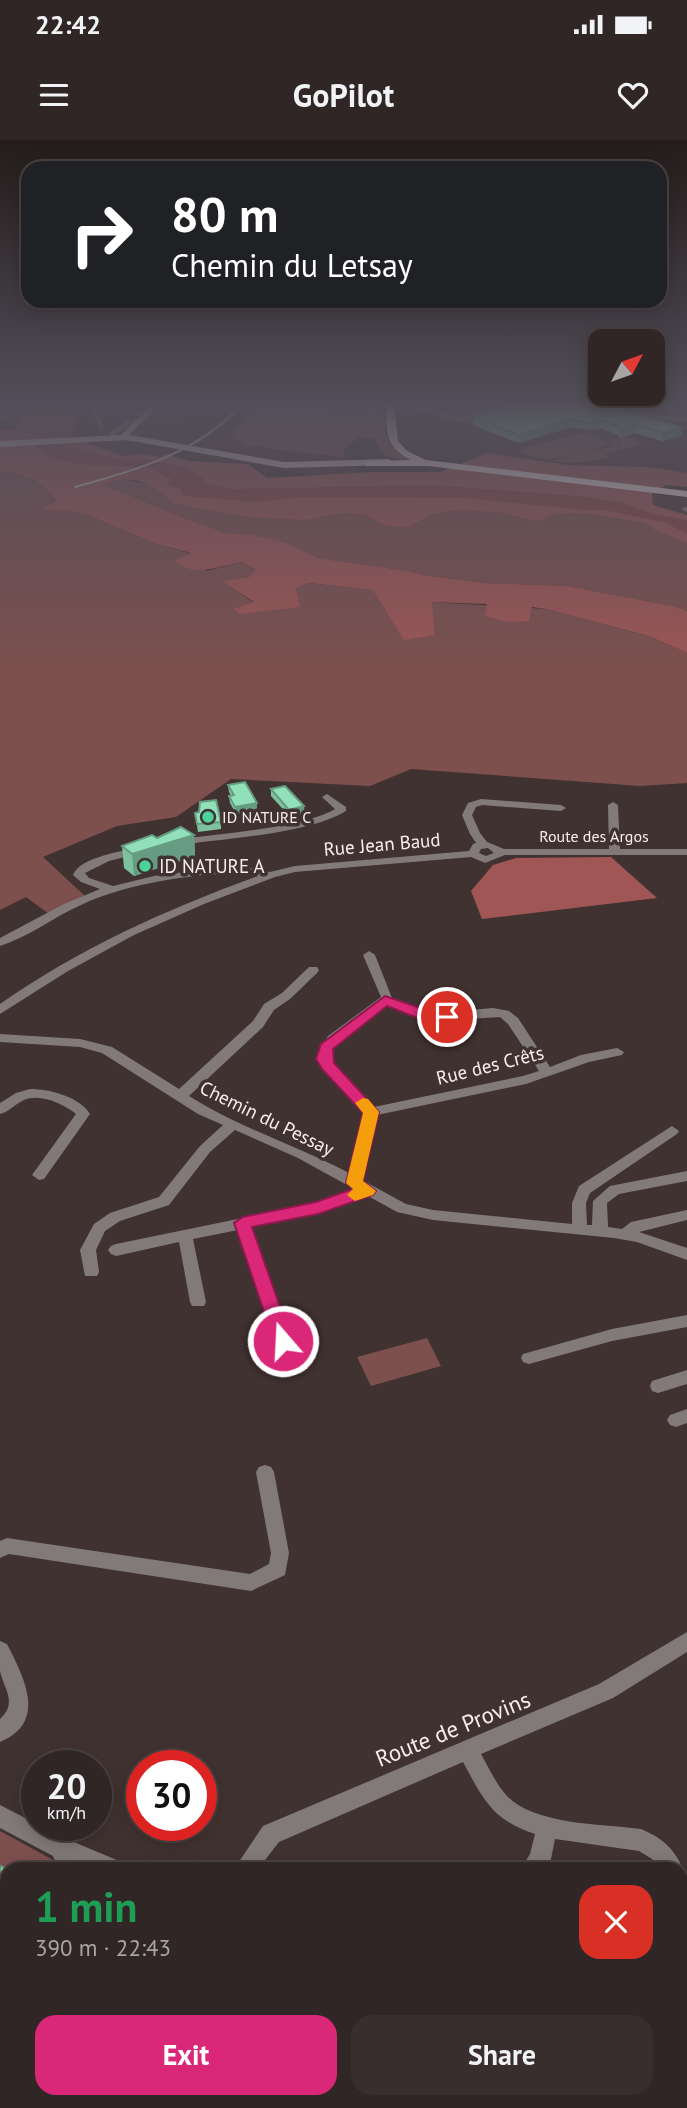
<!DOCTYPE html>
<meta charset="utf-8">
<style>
body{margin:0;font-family:"PT Sans",sans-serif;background:#382e2d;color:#f1f3f6;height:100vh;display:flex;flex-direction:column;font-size:26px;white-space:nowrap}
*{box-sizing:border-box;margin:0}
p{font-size:23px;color:#a8a5a7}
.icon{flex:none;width:38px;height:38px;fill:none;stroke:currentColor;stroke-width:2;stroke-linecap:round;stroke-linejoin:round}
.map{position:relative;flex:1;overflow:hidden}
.drawer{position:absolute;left:0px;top:1722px;width:688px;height:247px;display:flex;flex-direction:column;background:#302625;border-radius:21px 21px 0 0;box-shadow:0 4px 18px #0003,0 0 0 2px #4b4342}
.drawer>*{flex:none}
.banner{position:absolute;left:21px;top:21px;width:646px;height:147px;border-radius:21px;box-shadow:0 4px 18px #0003,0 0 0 2px #4b4342;background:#202124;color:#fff;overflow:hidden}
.needle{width:46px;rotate:49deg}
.controls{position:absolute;left:588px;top:189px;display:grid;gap:14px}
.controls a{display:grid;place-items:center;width:77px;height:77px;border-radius:14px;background:#302625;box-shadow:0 4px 18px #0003,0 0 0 2px #4b4342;font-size:35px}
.speed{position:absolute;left:21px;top:1610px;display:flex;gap:14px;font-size:35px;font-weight:700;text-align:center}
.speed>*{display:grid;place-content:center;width:91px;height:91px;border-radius:50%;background:#302625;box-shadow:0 4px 18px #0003,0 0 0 2px #4b4342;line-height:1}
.speed small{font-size:18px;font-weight:400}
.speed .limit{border:10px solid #d22;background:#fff;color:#111}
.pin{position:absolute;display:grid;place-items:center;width:60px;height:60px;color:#fff;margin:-30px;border:4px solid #fff;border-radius:50%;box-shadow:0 2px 7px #0007}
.me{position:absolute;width:77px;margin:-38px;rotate:341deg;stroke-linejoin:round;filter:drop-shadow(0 0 5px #0008)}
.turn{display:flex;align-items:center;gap:24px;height:147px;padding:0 35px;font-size:32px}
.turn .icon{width:91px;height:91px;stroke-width:2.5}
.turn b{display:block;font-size:49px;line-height:60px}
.round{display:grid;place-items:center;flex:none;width:74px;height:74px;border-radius:21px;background:#382e2d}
.overview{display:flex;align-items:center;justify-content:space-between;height:119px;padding:0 35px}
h1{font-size:42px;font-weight:700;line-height:52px;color:#1e9e55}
.primary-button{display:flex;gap:14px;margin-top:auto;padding:14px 35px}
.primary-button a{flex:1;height:80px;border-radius:21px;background:#db2777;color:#fff;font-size:28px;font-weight:700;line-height:80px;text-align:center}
.primary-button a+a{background:#382e2d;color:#f1f3f6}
.status{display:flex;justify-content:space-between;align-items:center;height:49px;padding:0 35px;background:#302625;direction:ltr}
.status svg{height:19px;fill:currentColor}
header{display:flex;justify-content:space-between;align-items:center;height:91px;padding:0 35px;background:#302625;font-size:32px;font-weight:700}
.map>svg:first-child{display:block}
.built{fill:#4e3837}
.green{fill:#7d504e}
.forest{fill:#9f5655}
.water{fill:#894343}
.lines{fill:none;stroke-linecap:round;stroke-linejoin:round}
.canal{fill:#894343;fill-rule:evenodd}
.minor{fill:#827a7a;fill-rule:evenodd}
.major{fill:#cebebd;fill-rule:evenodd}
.highway{fill:#ecd9d8;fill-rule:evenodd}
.rail{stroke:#ccc1c1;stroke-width:2}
.wall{fill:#7ec19f}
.shaded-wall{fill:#669d82}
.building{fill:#92e0b9;stroke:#669d82;stroke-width:2}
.route{fill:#db2777;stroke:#8e194d;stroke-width:2}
.slow{fill:#f59e0b}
.poi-dot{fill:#4cd39a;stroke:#403231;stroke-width:2.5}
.labels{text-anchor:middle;stroke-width:7;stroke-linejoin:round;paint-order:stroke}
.far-poi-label{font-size:16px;fill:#f8eeee;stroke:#403231;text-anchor:start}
.far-street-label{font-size:16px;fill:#f8eeee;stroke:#403231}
.street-label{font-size:19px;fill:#f8eeee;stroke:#403231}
.poi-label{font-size:19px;fill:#f8eeee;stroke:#403231;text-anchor:start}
.near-street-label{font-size:23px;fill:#f8eeee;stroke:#403231}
</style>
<div class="status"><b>22:42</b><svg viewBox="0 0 49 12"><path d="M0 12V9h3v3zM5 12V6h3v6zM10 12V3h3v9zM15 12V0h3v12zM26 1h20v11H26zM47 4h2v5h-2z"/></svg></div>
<header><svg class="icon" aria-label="menu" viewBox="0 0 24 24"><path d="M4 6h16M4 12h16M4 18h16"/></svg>GoPilot<svg class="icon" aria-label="heart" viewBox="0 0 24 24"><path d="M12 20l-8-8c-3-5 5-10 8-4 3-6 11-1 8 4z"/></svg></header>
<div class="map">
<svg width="687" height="1968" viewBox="0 0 687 1968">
<rect width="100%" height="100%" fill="#403231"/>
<g class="built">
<path d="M150,264H173L178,267L179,282L164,283L172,294L191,302L225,278L237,264H247L223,288L234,290L236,295L252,307L261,305L273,309L343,317L353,322L359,333L307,335L250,324L180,318L206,303H195L171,316L160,317L143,314L124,316L81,301L108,298L107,295L119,291Z"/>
<path d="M409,264H629L628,269L631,273L653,280L676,282L673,277L657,276L642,271L641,264H687V333L648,327L568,325L487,313L453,279L411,269Z"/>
<path d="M651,354L687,358V375L653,365Z"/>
</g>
<g class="green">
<path d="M263,264C279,264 299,261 314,265C332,270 349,282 367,274V264L382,265C384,295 383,304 410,320C389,319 382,318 374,298L359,297L345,308L343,317L272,309L261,305L252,307L229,296L236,295L234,290L248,276L266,266Z"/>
<path d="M579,294L598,296L609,304C588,313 539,328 520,311L522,308Z"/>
<path d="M619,295L645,303L607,314L602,313L611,317C589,323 573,323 551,321L609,307L613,304L611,300L615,299L619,303L616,308L622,303L619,300L622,297H616Z"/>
<path d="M0,331C28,337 38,339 58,361L43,369L83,373L154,403L192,414L207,431L242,422L257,431L249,437L223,441L254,463L234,469L299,467L296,447L308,443L373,450L435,494L431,462L546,469L649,496L687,513V643L640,646L411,629L370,646L231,639L176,677L117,686L43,717L85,756L49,774L26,757L0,770Z"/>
<path d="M123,339L149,344L175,364L307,380L341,373L363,374L385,386L408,388L432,374L461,370L502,373L537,382L556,374L582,373L645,383L654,390L687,403V471L673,466L567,446L486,443L429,436L408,431L318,418L253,395L227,393L194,382L104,345Z"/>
<path d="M427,1198L441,1226L371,1246L357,1217Z"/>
<path d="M0,1691L70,1729H7L0,1743Z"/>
<path d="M77,1962H184L183,1968H140L142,1965L139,1963L129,1968L128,1964L117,1963L116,1966L106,1964L105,1968H71Z"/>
</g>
<g class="forest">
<path d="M0,289L17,290L37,297V304L81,301L124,316L143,314L160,317L166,314L189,321L248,324L267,338L372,332H440L487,313L568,325L648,327L687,333V347L666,345L652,354L653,365L687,375V403L654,390L645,383L582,373L556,374L537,382L502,373L461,370L432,374L408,388L385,386L363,374L341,373L307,380L250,377L175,364L149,344L134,340L123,339L104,345L194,382L227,393L253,395L286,403L318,418L408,431L429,436L486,443L567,446L673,466L687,471V513L649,496L546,469L532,467L529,481L507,482L485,476L487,464L432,462L435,495L404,500L373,450L308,443L296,448L300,467L240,474L233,469L254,462L222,441L249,437L256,430L242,422C221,426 193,438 175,421L191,413L154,403L83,373L42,369L57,361C38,338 28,337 0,331Z"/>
<path d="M611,717L657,758L482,779L471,751L493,725L516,718Z"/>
</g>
<path class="water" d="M25,264H67L78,282L65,303L68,307L117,319L151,320L183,327L201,336L208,344L235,349L431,345L579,356L621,362L654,374L687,380V394L664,382L604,370H583L467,358L304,357L254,362L184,356L180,349L166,344L171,339C164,336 159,331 152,329C119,323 63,331 37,309L36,297L17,290L23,286L19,285Z"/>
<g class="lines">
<path class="canal" d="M0,272L21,287V289H17L0,277Z"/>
<g class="minor">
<path d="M96,264H104L99,267L97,273L104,287L101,289L91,273Z"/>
<path d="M133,264H140L131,271L143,274V276L124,273V271Z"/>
<path d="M381,264L428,268L456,277H469L476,271L481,272L473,280L455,281L427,272Z"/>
<path d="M635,264H641V269L661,276L687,277V281L660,280L636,271Z"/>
<path d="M128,279L141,280L132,282L116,294L117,297L131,299V301L112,300L110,293Z"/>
<path d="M685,367H687V372L681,369Z"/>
<path d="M327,654L346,667V671C306,695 223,698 175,706L169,703L175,700C217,693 301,689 335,669L322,657Z"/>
<path d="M481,659L561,665L566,668L561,671L482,665L476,667L472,675L480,693L487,702L504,709H609L608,665L613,662L618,665L620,709H687V715H505L485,723L471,717L295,732L275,737L204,764L134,795L68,831L0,874V864C80,808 167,769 258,736C211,728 125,744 83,764C55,776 29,797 0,806V798L64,764L100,749L81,742L73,735C80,717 123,711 141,707L147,710L145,712L109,721L85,733L89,738L113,746L154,736L207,729L254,728L270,732L295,726L469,711L473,704L476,703L470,694L462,675L468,663ZM488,708L494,713L486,716L479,713L481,709Z"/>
<path d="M369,811L375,815L392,858L436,873L493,868L509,871L518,878L550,927L581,915L617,908L624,912L622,915L589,922L526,944L377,975L362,1040L406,1064L433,1070L572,1084V1063L579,1046L672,986L679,991L677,994L590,1053L586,1063L587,1085H592L593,1061L610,1046L687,1031V1041L619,1054L607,1063L608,1087L622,1089L631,1082L687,1070V1080L639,1092L687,1108V1120L637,1102L614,1098L433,1080L397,1072L368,1056L318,1073L252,1087L291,1201L289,1205L283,1207L277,1205L275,1201L238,1090L193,1099L206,1162L204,1166H192L190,1162L179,1102L116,1116L111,1114L108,1110L111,1106L116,1104L316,1063L356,1050L298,1018L235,990L210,1012L169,1065L120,1081L105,1091L96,1110L99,1132L97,1136H85L80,1110L94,1084L110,1073L159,1057L200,1006L223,985L198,974L102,913L80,907L0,902V894L80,899L112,907L179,949L253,881L264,864L282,853L309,827H317L319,830L317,833L290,859L274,870L263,887L189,956C238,987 297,1006 349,1033L364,973L322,928L317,915L328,896L381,857L363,815ZM387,865L435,881L500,877L508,884L539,931L523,936L374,967L333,924L331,915L338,901Z"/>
<path d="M30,949C50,949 80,957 90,974L44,1039L39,1040L32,1035L76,974C64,964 40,953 24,960C15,964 9,972 0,974V963L16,953Z"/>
<path d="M687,1175V1187L612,1201L529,1224L523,1222L521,1218L523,1214L612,1189Z"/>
<path d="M687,1230V1244L658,1253L652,1251L650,1246L652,1241Z"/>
<path d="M687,1269V1283L676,1287L670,1285L667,1280L670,1275Z"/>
<path d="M265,1325L271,1327L274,1332L289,1413L285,1435L251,1451L9,1414L0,1418V1401L7,1398L250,1434L269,1424L271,1413L256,1332L259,1327Z"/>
<path d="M687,1492V1512L613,1558L481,1614C489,1628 496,1644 507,1656C535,1685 602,1684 641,1689C662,1698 674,1708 683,1729L681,1734V1729H660L652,1719L639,1711L555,1699L551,1719L546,1729H521L530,1714L535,1694C492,1680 483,1659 463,1622L279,1702L258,1729H234L263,1686L599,1544Z"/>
<path d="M0,1501L7,1504C23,1536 49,1582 0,1602V1579C18,1563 4,1549 0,1531C0,1522 0,1510 0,1501Z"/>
<path d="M0,1665L62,1697L119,1721L122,1729H65L55,1721L53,1716L0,1688Z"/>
<path d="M681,1740L687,1742V1777L681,1775Z"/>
<path d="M35,1962H65L63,1968H33Z"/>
<path d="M647,1962H677L679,1968H649Z"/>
</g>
<path class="major" d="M152,264H160L129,295L284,322L389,319L393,322L389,325L284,328L127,300L0,307V301L121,295Z"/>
<path class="highway" d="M386,264H394L398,301L407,311L426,320L687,351V357L428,326H366V322L369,321L411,320C384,307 387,291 386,264Z"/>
<path class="rail" d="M75,347C136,330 199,313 242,264"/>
</g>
<g class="wall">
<path d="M489,264H618L617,267L682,288L681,296L662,301L635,293L619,298V295L600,288L589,290L571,287L519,303L473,285L474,277L493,270L489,269Z"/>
<path d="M682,264H687V270H684Z"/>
<path d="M228,645L257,663V671L236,674L230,663L229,656H231L229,652Z"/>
<path d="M271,649L305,674L290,677L271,656Z"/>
<path d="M195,673L221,682V689L198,692Z"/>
<path d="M194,695L195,716L134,736L124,728L122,706L157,698Z"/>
</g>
<g class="shaded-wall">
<path d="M572,279L571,287L519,303V295Z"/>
<path d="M601,280L600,288L589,290V283Z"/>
<path d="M636,285L635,293L619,298L620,290Z"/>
<path d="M682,288L681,296L662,301L663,293Z"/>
<path d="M257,663V671L236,674L235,667Z"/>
<path d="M304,666L305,674L290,677L289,670Z"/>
<path d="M194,695L195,716L134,736L132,714Z"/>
<path d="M7,1834V1856L0,1860V1837Z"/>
</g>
<g class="building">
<path d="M497,264H610L613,265H611L682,288L663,293L636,285L620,290V287L601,280L589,283L572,279L519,295L474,277L504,267Z"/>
<path d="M245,642L257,663L235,667L229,656L234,655L228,645Z"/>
<path d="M285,646L304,666L289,670L271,649Z"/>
<path d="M216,660L221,682L197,684L195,673L199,672L200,662Z"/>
<path d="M181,687L194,695L132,714L122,706L152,695L157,698Z"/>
<path d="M0,1726L8,1729H7V1834L0,1837V1774L3,1773L0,1771Z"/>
</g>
<linearGradient id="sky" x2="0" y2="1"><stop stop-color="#231c1b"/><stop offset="0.49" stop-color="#534f5a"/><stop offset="1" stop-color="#534f5a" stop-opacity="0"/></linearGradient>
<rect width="687" height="539" fill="url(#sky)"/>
<path class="route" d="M385,856L429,871L453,874L455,877C439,891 404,872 387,866L333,909L334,923L379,972L363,1041L376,1051L373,1055L318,1074L252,1087L292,1201L290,1206H276L274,1201L234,1083L243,1077L316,1062L353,1049L346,1043L363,973L322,929L316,919L321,904Z"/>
<path class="slow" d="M363,958L368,959L379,972L363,1041L376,1051L373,1055L355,1061L347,1055L353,1049L346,1043L363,973L355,963Z"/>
<g class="poi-dot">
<circle cx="208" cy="677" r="7"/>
<circle cx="145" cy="726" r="7"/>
</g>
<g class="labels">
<g class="far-poi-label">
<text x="222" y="683">ID NATURE C</text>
</g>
<g class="far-street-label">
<text x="594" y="702">Route des Argos</text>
</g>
<g class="street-label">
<text transform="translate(382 704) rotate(-5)" y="7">Rue Jean Baud</text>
<text transform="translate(490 925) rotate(-14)" y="7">Rue des Crêts</text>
<text transform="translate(267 978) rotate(26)" y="7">Chemin du Pessay</text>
</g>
<g class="poi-label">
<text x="159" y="733">ID NATURE A</text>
</g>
<g class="near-street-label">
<text transform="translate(453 1589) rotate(-22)" y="8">Route de Provins</text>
</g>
</g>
</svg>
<div class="controls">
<a><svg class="needle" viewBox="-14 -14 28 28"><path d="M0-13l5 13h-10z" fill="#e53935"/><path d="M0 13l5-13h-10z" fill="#a8a5a7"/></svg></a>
</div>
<div class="speed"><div>20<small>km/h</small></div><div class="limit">30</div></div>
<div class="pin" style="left:447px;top:877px;background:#d93025"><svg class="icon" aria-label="arrive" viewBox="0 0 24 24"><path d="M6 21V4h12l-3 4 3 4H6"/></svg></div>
<svg class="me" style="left:283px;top:1201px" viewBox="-20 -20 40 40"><circle r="17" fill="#db2777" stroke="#fff" stroke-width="3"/><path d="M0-11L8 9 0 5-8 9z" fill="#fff"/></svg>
<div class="banner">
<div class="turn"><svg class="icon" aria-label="right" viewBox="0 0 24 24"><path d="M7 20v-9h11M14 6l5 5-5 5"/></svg><div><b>80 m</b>Chemin du Letsay</div></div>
</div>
<section class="drawer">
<div class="overview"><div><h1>1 min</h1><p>390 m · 22:43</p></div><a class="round" style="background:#d93025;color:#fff"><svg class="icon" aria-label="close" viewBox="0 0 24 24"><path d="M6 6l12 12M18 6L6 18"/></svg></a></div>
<div class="primary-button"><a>Exit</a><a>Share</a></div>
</section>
</div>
